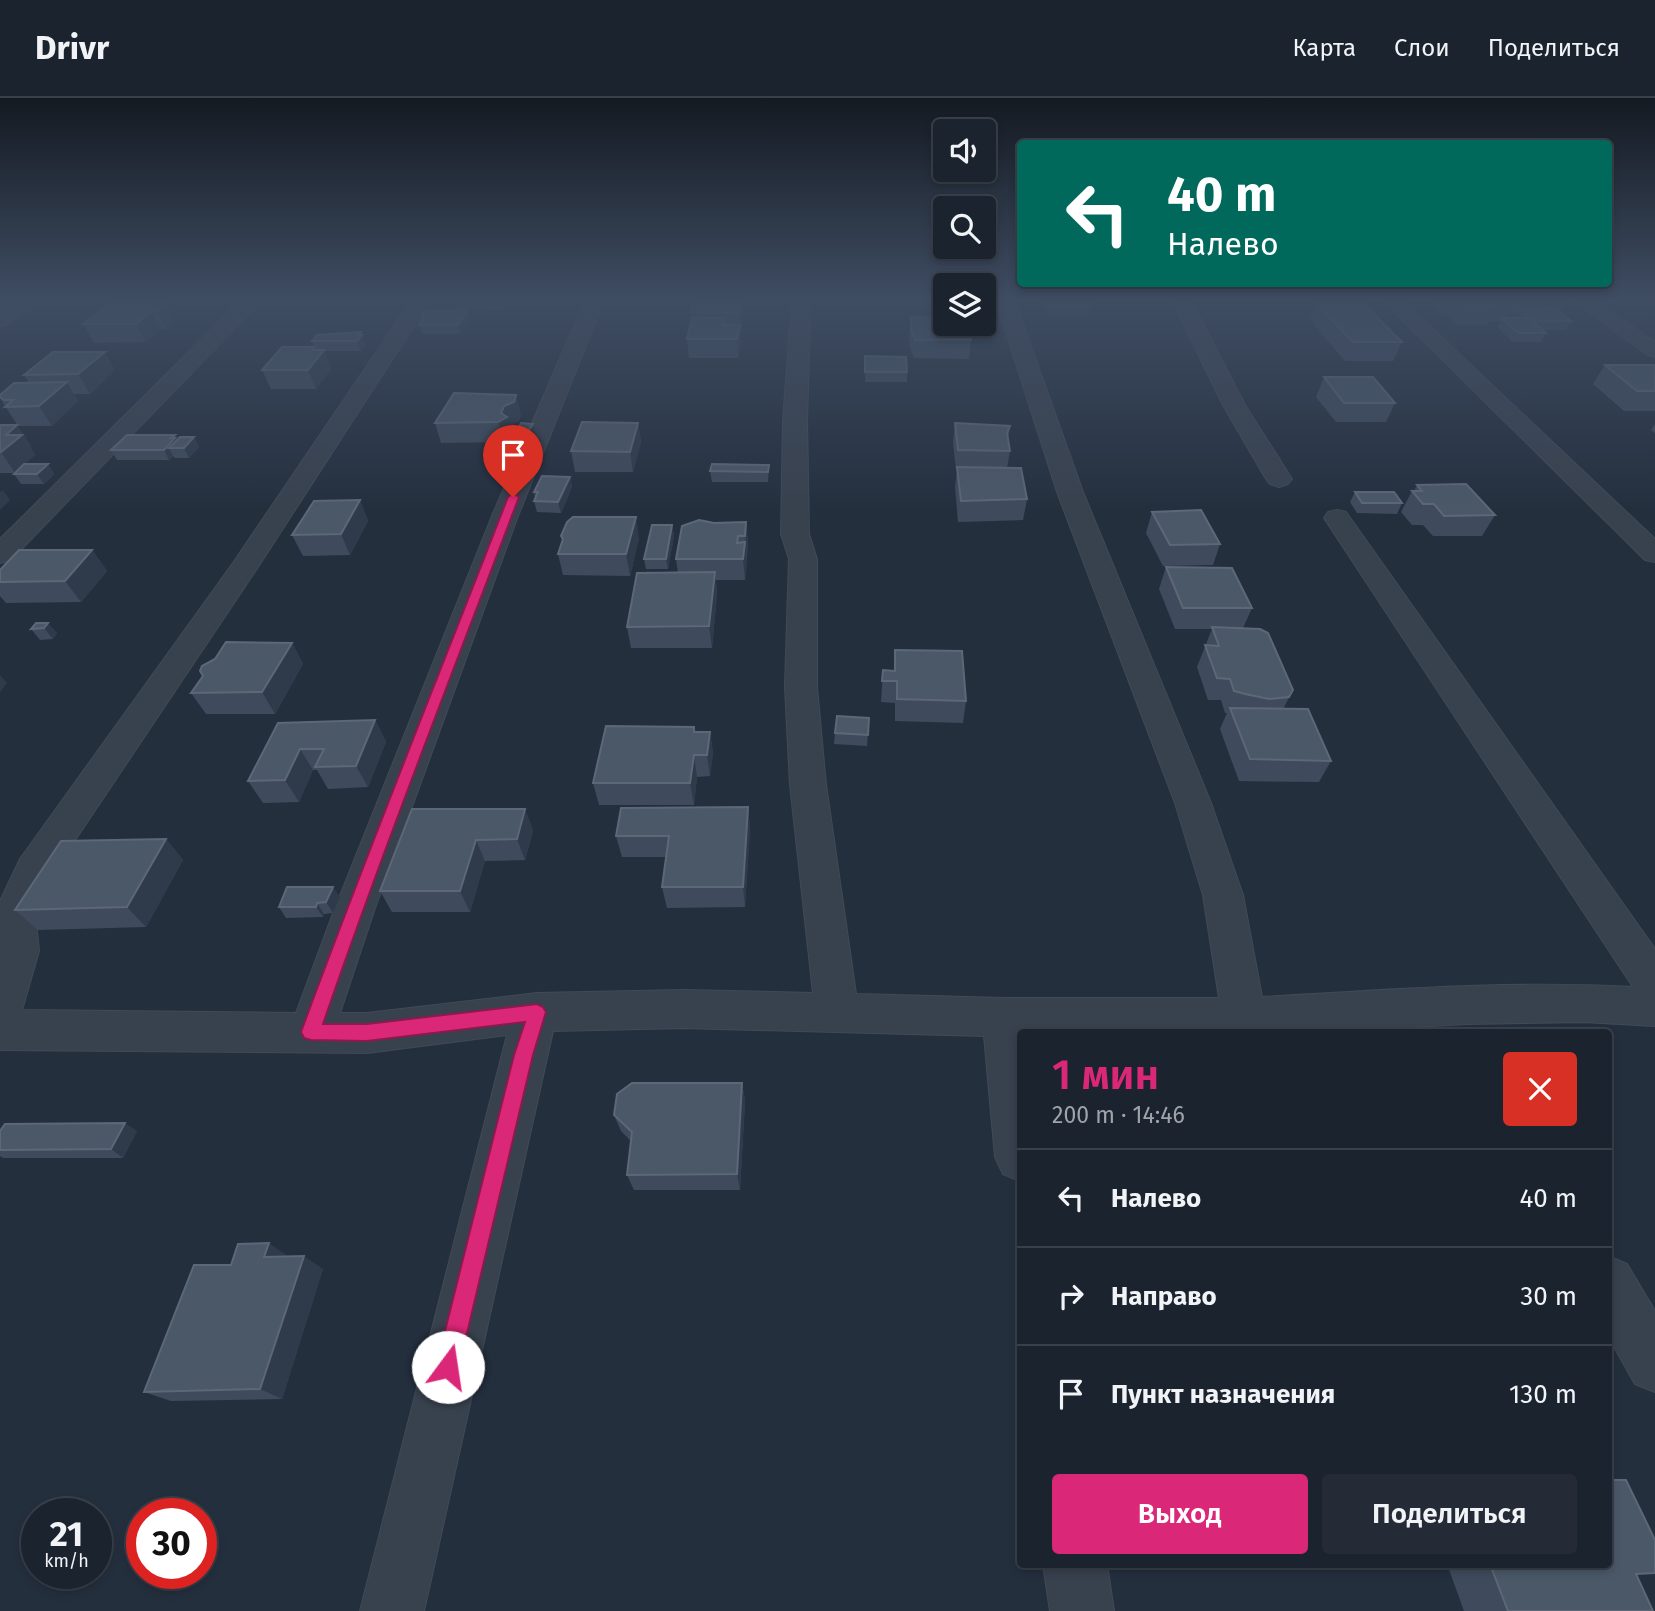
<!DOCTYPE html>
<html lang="ru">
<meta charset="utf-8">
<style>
body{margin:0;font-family:"Fira Sans",sans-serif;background:#242b36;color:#f1f3f6;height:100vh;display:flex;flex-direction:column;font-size:26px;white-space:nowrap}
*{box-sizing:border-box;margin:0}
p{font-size:23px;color:#a0a4aa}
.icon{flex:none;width:38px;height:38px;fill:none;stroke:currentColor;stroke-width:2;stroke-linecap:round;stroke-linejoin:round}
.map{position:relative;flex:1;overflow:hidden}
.sheet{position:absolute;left:1017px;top:931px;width:595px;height:539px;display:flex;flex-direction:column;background:#1b232e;border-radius:7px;box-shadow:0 4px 10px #0003,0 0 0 2px #39404a}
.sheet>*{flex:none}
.hud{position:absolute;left:1017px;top:42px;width:595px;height:147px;border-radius:7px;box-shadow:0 4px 10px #0003,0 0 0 2px #39404a;background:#00695c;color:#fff;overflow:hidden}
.controls{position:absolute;left:933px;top:21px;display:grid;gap:14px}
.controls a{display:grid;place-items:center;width:63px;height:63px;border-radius:7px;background:#1b232e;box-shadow:0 4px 10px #0003,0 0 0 2px #39404a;font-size:35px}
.speed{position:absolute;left:21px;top:1400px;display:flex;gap:14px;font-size:35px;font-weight:700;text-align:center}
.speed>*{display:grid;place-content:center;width:91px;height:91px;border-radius:50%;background:#1b232e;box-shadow:0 4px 10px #0003,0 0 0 2px #39404a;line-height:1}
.speed small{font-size:18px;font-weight:400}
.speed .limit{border:10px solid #d22;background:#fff;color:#111}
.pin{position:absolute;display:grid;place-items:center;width:60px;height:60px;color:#fff;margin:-72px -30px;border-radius:50% 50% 50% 0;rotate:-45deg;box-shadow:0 0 7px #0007}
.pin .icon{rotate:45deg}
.me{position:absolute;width:77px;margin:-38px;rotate:14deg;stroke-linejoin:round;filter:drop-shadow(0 0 5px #0008)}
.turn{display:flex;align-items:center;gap:24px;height:147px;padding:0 35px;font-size:32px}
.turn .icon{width:91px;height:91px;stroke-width:2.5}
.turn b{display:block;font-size:49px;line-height:60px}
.round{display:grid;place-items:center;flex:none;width:74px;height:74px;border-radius:7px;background:#242b36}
.overview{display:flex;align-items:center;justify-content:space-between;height:119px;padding:0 35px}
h1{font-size:42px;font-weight:600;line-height:52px;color:#db2777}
.primary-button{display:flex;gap:14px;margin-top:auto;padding:14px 35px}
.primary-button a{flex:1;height:80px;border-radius:7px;background:#db2777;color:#fff;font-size:28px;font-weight:600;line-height:80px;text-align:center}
.primary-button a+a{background:#242b36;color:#f1f3f6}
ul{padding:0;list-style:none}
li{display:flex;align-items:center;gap:21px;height:98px;padding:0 35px;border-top:2px solid #39404a}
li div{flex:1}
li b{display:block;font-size:26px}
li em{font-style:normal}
header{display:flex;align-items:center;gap:42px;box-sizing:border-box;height:98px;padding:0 35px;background:#1b232e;border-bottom:2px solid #39404a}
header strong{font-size:33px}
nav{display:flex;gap:38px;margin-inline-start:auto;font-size:24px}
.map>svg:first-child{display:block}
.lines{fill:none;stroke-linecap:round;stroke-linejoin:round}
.minor-casing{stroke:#414a57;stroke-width:2}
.minor{fill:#38414e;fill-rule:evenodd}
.wall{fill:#3f4b5c;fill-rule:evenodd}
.shaded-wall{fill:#2f3b4b}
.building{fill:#4b5868;stroke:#5c6777;stroke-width:2}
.route{fill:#db2777;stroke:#8e194d;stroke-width:2}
</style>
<header>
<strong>Drivr</strong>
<nav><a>Карта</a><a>Слои</a><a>Поделиться</a></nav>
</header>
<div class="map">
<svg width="1655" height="1513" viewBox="0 0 1655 1513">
<rect width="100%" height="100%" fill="#242f3e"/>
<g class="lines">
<g class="minor-casing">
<g id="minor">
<path d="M22,200H44L7,227L0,229V214Z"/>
<path d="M243,200H264L10,463L0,465V441Z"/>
<path d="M413,200H432L258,469L51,778L35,814L39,853L22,912L296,915L335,810L492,418L586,200H605L518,418L375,810L340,915H367L537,895L684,892L813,895L790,687L785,589L789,461L781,436L783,323L792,200H811L807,323L809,436L817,461V589L826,687L856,896L1004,900H1219L1203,797L1175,705L1057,394L995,200H1014L1083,394L1211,705L1243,797L1262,899C1386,892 1510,882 1633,889L1324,420L1328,414L1337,412L1346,414L1655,851V928L1584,924L1468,926L1315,934H1020V1083L1003,1076L995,1059L984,938L684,930L553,933L424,1513H360L507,937L367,955L0,952V803L20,761L233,465Z"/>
<path d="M1171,200H1190L1245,307L1292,381L1288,386L1279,389L1270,386L1266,381L1223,307Z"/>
<path d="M1380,200H1400L1655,441V464L1645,462Z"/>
<path d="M1568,200H1590L1655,244V259L1648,257Z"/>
<path d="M1608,1158L1627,1166L1655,1213V1294L1635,1286L1608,1238Z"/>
<path d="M1043,1466H1107L1114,1513H1050Z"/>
</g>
</g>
<use href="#minor" class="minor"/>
</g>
<g class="wall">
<path d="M454,200H512L504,212L457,211Z"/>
<path d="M648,200H687L686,201H650Z"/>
<path d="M695,200H744V212L741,233H740L741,246L738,260H689L687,241L692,221L691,214Z"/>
<path d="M1043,200H1086L1090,208L1088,218H1048L1043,204Z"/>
<path d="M1430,200H1568L1560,214L1571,223L1566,232H1542L1546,235L1541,244H1513L1497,229L1501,223H1490L1488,227L1459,228L1447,217L1438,214L1431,206L1432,203L1430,201ZM1508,216L1510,217H1515L1513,220H1514H1506Z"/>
<path d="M165,202L175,223L167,231H161L146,244L94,245L83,226Z"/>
<path d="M1317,204L1402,244L1393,263H1345L1310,222Z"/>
<path d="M421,218L470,221L460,236H422L419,227L422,222Z"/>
<path d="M911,219L971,242L969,261L914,260L910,250L909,238Z"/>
<path d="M361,234L365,247L361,253H324L331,271L316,291H271L262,272L314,249L312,243Z"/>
<path d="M865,258L907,274V284H865Z"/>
<path d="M1605,267H1655V313H1624L1593,286Z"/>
<path d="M115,272L90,296H74L78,303L52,328H18L0,300V297L29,285L24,277Z"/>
<path d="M1324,279L1395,305L1386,324H1336L1316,299Z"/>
<path d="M521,317L519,323L510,328L513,338L504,344L441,345L435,325Z"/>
<path d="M521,325L535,336L532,342H519L517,332Z"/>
<path d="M638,325L641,344L633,374H575L571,353Z"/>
<path d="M955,325L1010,328L1008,342L1010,353L1007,370L1027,401L1023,422L958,424L955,389L957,372H956L953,345Z"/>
<path d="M1655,326V335L1651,332Z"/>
<path d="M0,327L31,347L30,348L35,357L24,366H48L54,376L44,386H21L14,376L15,375H0Z"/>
<path d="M175,337L177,341L194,339L199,349L189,360H175L173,358L169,362H117L111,352Z"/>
<path d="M769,367L768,384H712L710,373Z"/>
<path d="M570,379L572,389L561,415L537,414L534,403L535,401L534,394Z"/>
<path d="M1417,387L1495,417L1482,438H1433L1423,427H1412L1401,414L1412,393H1414Z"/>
<path d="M1355,394L1402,405L1397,416L1357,415L1350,404Z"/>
<path d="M360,402L368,423L350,457L303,458L292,437Z"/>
<path d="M1152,414L1220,446L1213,467L1163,468L1146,435Z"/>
<path d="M746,424L748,445L745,482H716L717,496L712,550H631L627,529L678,475L676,461L714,425Z"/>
<path d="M672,427L674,438L668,471H646L644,461Z"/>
<path d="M561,438L639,440L630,478L563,477L558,456L562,443Z"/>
<path d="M92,452L107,473L81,504L6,505L0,498V472Z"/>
<path d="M1166,469L1252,510L1243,530L1293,592L1283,611L1331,663L1319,684L1239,683L1220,631L1227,615H1225L1221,602H1208L1197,569L1212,531H1175L1159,491Z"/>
<path d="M36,525L57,535L53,541L40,542L31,531Z"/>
<path d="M292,545L303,566L275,616H206L191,595Z"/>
<path d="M895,552L966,603L963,625L895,623V605L881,604L883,572L894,573Z"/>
<path d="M869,620L867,648L834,646L835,635Z"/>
<path d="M375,622L386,644L368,689L328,691L317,672H313L299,704L263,705L248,683L278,625Z"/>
<path d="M694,629L695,634H710L713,655L710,678L697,679L694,707H599L593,685Z"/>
<path d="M748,709L750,731L745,809L667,810L662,789L667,759H622L616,738Z"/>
<path d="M525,711L533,733L525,762L485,763L470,814H392L380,793Z"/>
<path d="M166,741L183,762L146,829L38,832L15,812Z"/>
<path d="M340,799L333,815L324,816L323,819L286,820L279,809Z"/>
<path d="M742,985L745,1003L740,1092H634L627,1077L631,1043L621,1033L614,1017Z"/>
<path d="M0,1033H137L123,1060H3L0,1058Z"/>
<path d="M288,1158L323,1171L282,1301L171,1303L144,1294L231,1167Z"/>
<path d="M1447,1466H1608L1655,1475L1637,1476L1653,1513H1464Z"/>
</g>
<g class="shaded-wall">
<path d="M501,200H512L504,212Z"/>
<path d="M742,200H744V212L741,233L740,215Z"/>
<path d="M165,202L175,223L167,231L157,213L161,205Z"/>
<path d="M468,212L470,221L460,236L458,227Z"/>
<path d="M152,213L161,231L146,244L136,226Z"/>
<path d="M740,227L741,246L738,260L737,241Z"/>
<path d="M361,234L365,247L361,253L357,243L358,237Z"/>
<path d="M314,249L318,259L324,252L331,271L316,291L308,272L312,252Z"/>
<path d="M105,254L115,272L90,296L78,276Z"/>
<path d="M67,284L78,303L52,328L39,308Z"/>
<path d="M516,297L521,317L519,323L510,328L513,338L504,344L498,324L504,308Z"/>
<path d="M638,325L641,344L633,374L630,354Z"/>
<path d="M533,326L535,336L532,342L529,332Z"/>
<path d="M17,327L31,347L30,348L35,357L15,375L1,354L6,337Z"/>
<path d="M175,337L180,347L169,350L173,358L169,362L164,352Z"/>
<path d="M194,339L199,349L189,360L184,350Z"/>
<path d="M48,366L54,376L44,386L37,376Z"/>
<path d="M570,379L572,389L561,415L558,404Z"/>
<path d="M3,392L10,402L0,412V394Z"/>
<path d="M360,402L368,423L350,457L341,436Z"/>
<path d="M636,419L639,440L630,478L626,456Z"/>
<path d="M746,424L748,445L746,459L745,438Z"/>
<path d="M672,427L674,438L668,471L666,461Z"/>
<path d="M745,444L747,465L745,482L743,461Z"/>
<path d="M92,452L107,473L81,504L65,483Z"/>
<path d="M715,474L717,496L712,550L709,528Z"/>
<path d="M48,525L57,535L53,541L44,530Z"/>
<path d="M292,545L303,566L275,616L262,594Z"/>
<path d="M0,577L7,585L0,594Z"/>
<path d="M375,622L386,644L368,689L356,668Z"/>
<path d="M710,634L713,655L710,678L707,657Z"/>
<path d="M300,651L313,672L299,704L285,682Z"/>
<path d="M694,657L697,679L694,707L690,685Z"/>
<path d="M748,709L750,731L745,809L743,789Z"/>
<path d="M525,711L533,733L525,762L517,741Z"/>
<path d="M166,741L183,762L146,829L127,809Z"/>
<path d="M476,742L485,763L470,814L460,793Z"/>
<path d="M333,789L340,799L333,815L326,804Z"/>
<path d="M317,805L324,816L323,819L316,809Z"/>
<path d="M742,985L745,1003L740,1092L737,1076Z"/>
<path d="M125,1025L137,1033L123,1060L111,1051Z"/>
<path d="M269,1145L289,1159H264Z"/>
<path d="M304,1158L323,1171L282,1301L260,1291Z"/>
</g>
<g class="building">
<path d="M695,200H742L740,215L691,214Z"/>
<path d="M1046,200H1086L1090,208L1050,209Z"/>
<path d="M1456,200H1508L1514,205H1492L1497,209H1468Z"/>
<path d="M115,202H165L161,205H166L157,213H152L136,226H83Z"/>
<path d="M1317,204H1362L1402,244H1353L1334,224H1337L1332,223Z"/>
<path d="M1555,210L1571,223H1536L1518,211Z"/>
<path d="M426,212H468L458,227H419L423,220L421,218Z"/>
<path d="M911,219L945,220V226H968L971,242H915L911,232Z"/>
<path d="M692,220H725L723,227H740L737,241H687Z"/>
<path d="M1502,220H1529L1546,235H1518Z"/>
<path d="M361,234L358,237H362L357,243H312L317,237Z"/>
<path d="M282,249H314L312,252H324L308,272H262Z"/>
<path d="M53,254H105L78,276L24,277Z"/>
<path d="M865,258L906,259L907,274H865Z"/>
<path d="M1605,267H1655V293H1637Z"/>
<path d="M1324,279H1373L1395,305H1344Z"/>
<path d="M67,284L39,308L5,309L13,302H4L0,299V297L14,285Z"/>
<path d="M454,295L516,297L514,304L504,308L501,315L507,319L498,324L435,325Z"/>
<path d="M582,324L638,325L630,354L571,353Z"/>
<path d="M521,325L533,326L529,332H517Z"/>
<path d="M955,325L1010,328L1007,335L1010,353L958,352Z"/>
<path d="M0,327H17L6,337H22L1,354H0Z"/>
<path d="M127,337H175L171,340H175L164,352H111Z"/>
<path d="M180,339H194L184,350H169Z"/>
<path d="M24,366H48L37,376H14Z"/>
<path d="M712,366L769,367L768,374L710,373Z"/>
<path d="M957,369L1021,370L1027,401L961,403Z"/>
<path d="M542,378L570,379L558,404L534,403L538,394H534Z"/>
<path d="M1466,386L1495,417L1444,418L1434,406H1423L1412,393H1422L1417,387Z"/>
<path d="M1355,394H1394L1402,405H1362Z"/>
<path d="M360,402L341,436L292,437L314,403Z"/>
<path d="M1201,412L1220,446L1170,447L1152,414Z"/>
<path d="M573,419H636L626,456H558L563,441L561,438L567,424Z"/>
<path d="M699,422L714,425L746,424L745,438H738L737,445L745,444L743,461H676L682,428Z"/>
<path d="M652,427H672L666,461H644Z"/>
<path d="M19,452H92L65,483L0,484V472Z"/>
<path d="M1166,469L1232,470L1252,510H1183Z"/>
<path d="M715,474L709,528L627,529L637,475Z"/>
<path d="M36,525H48L44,530L31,531Z"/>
<path d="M1212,529L1260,531L1268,535L1293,592L1289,599L1269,601L1245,596L1234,593L1230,581L1217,580L1205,547L1219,548Z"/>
<path d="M226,544L292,545L262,594L191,595L203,578L200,573L202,568L215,561Z"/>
<path d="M895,552L962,553L966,603L897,601V583H882L883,572L895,573Z"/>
<path d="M1230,610L1308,611L1331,663L1250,661Z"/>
<path d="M837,618L869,620L868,637L835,635Z"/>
<path d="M375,622L356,668L315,669L324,651H300L285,682L248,683L278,625Z"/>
<path d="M606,628L694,629V634H710L707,657H694L690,685H593Z"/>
<path d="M748,709L743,789H662L669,738H616L621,710Z"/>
<path d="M412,711H525L517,741L476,742L460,793H380Z"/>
<path d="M166,741L127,809L15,812L61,743Z"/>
<path d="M287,789H333L326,804L317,805L316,809H279Z"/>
<path d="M632,985H742L737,1076L627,1077L632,1034L614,1017L617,996Z"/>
<path d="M125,1025L111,1051L0,1052V1033L5,1026Z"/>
<path d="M269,1145L264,1159L304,1158L260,1291L144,1294L194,1167H231L238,1146Z"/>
<path d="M1608,1377L1614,1382H1626L1655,1442V1475L1636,1476L1653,1513H1508L1490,1466H1608Z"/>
</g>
<linearGradient id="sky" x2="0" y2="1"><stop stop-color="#141a22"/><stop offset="0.49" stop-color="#3f4d63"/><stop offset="1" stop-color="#3f4d63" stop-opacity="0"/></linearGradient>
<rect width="1655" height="412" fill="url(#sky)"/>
<path class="route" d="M513,395L519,399C453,574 384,749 323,926H367L537,906L543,909L546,914L533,957L459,1269L456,1277L448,1281L440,1277L436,1269L514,957L525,924L367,943L311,942L304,940L301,934C367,754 439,577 508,399Z"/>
</svg>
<div class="controls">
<a><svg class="icon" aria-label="sound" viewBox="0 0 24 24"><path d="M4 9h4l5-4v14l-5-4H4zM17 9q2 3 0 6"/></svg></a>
<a><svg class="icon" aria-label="search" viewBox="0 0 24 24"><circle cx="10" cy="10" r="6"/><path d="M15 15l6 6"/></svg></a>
<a><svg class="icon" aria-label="layers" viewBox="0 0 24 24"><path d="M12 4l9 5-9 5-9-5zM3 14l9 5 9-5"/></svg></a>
</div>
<div class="speed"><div>21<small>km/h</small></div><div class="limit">30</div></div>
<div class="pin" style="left:513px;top:399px;background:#d93025"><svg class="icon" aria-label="arrive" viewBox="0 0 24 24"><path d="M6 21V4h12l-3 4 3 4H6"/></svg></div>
<svg class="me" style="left:448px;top:1269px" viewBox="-20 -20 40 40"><circle r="19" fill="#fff"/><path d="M0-13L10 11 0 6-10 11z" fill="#db2777"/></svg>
<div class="hud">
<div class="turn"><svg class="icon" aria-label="left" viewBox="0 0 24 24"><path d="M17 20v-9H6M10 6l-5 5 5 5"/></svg><div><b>40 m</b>Налево</div></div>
</div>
<section class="sheet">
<div class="overview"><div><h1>1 мин</h1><p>200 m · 14:46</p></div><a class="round" style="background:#d93025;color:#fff"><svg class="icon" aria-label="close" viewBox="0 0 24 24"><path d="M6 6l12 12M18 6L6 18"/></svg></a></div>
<ul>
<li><svg class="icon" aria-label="left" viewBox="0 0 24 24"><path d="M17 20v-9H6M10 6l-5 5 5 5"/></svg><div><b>Налево</b></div><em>40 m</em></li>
<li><svg class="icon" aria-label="right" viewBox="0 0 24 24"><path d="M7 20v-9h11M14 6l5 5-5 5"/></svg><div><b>Направо</b></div><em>30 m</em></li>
<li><svg class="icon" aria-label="arrive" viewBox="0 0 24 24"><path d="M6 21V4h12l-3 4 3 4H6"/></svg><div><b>Пункт назначения</b></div><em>130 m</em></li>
</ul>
<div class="primary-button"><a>Выход</a><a>Поделиться</a></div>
</section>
</div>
